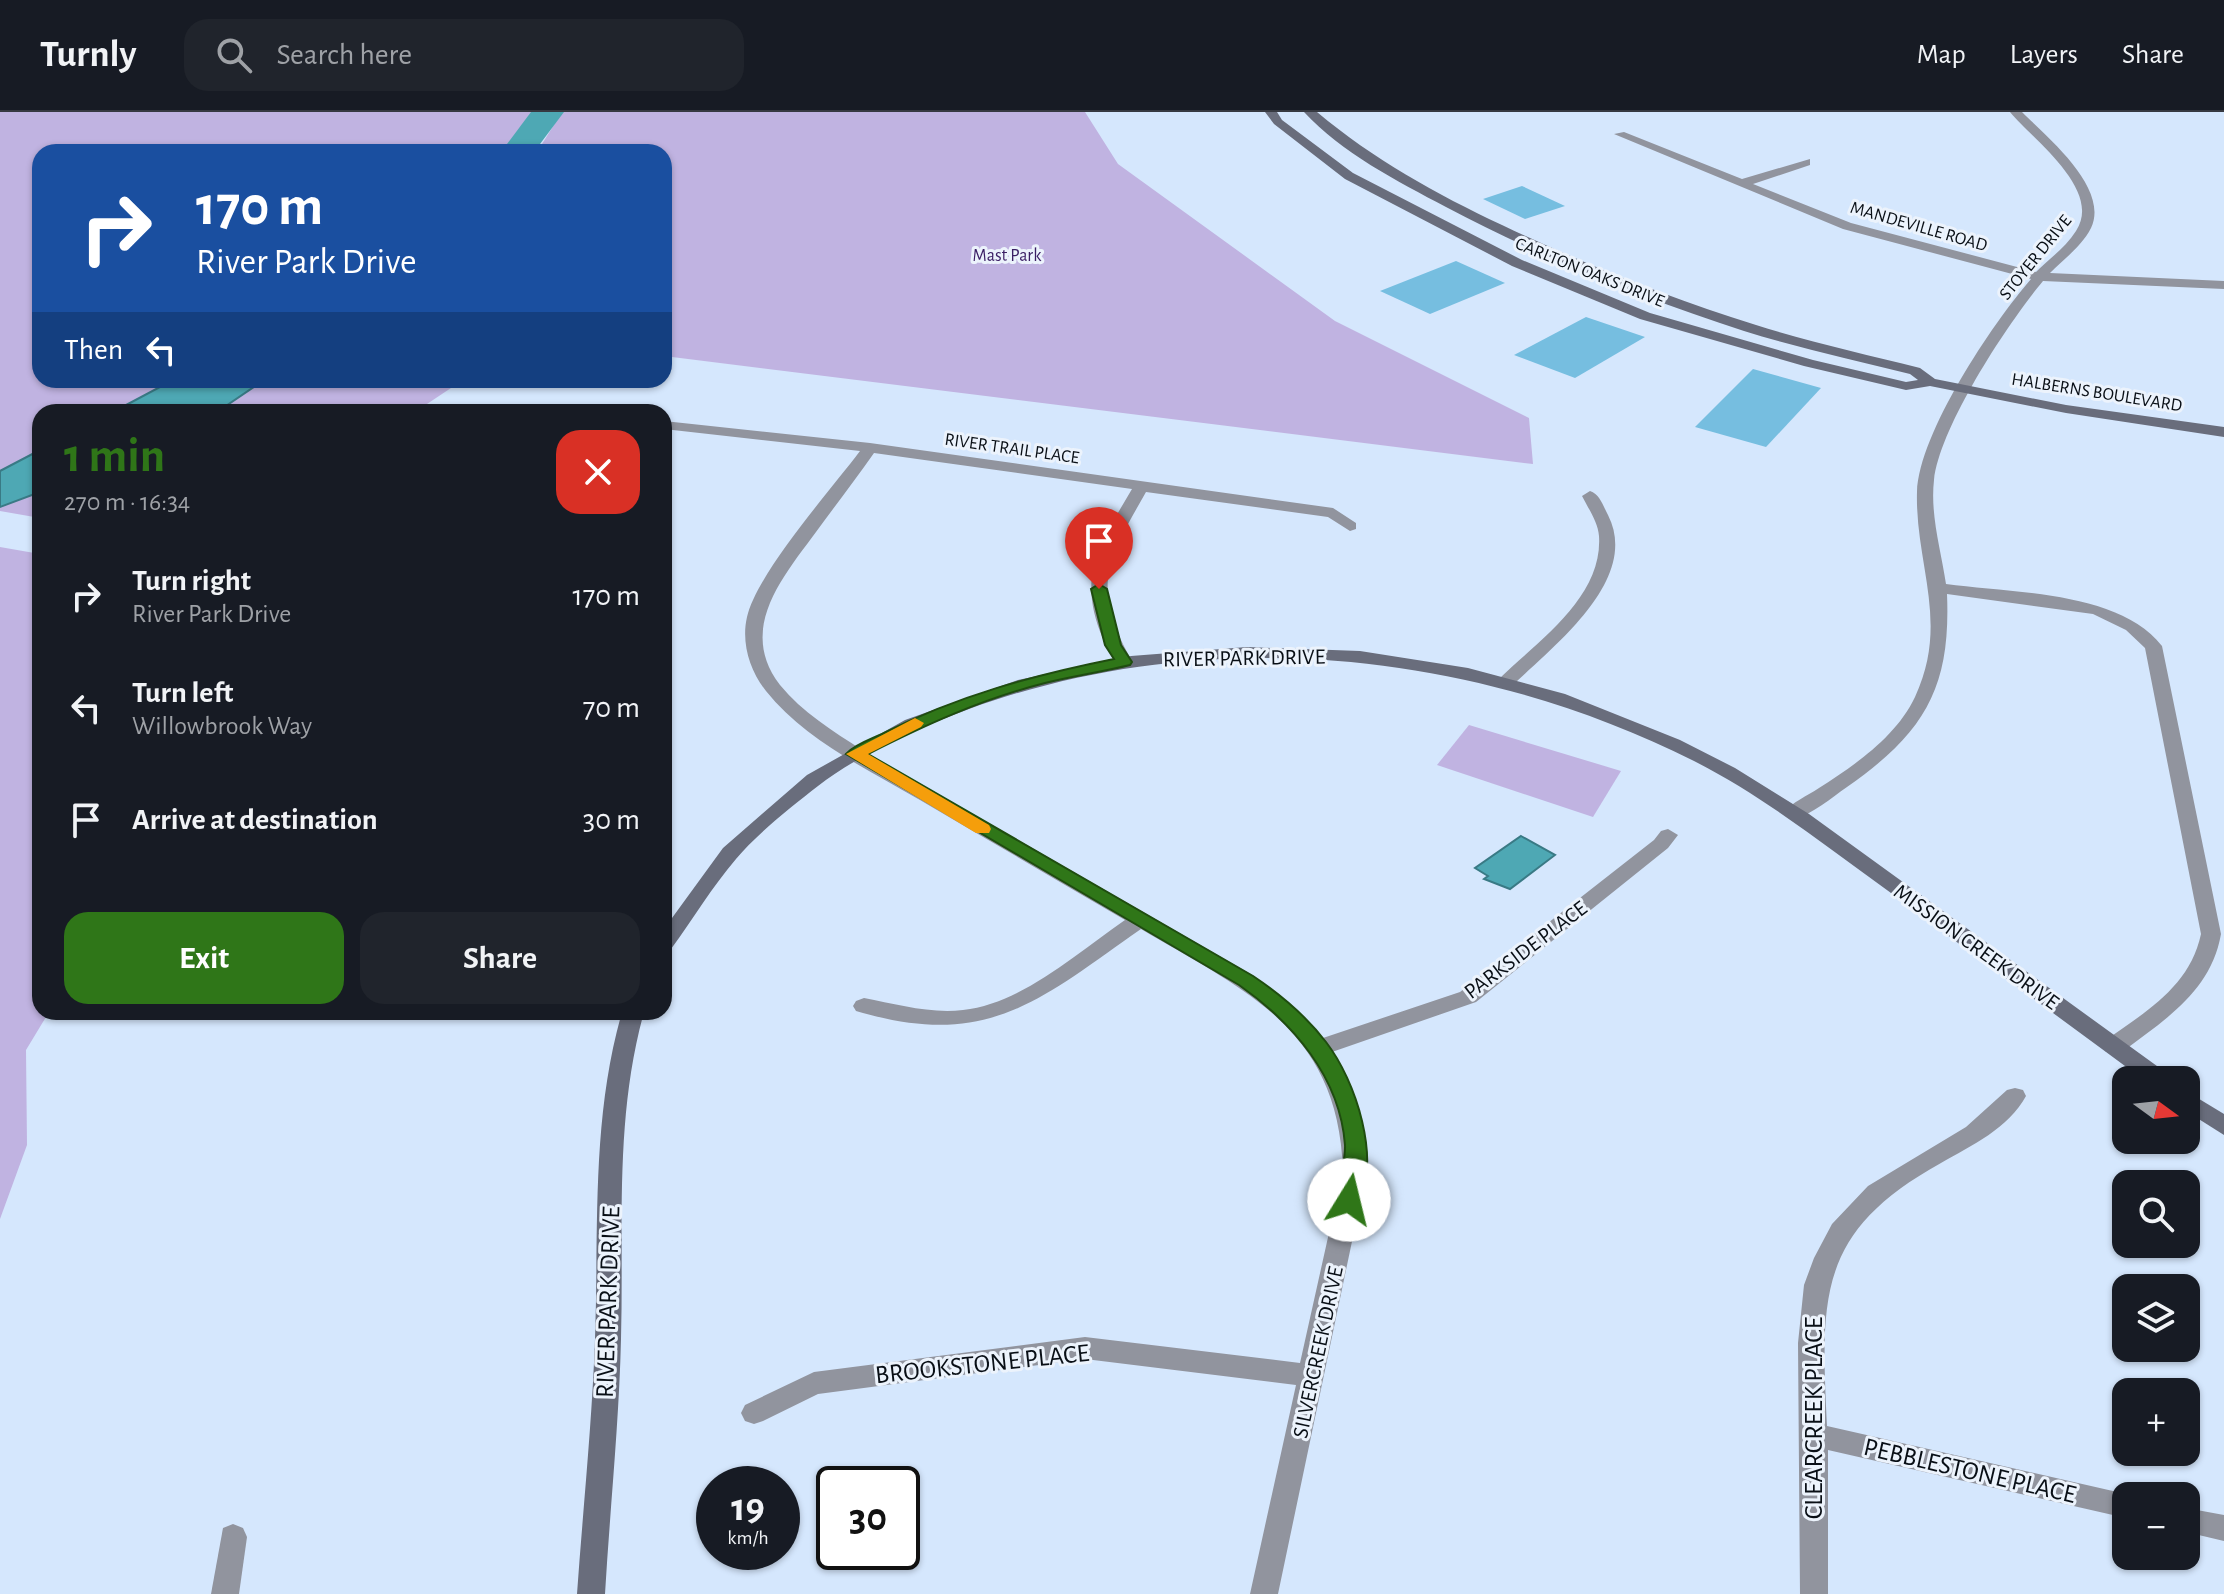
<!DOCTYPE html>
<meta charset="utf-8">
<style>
body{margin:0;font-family:"Alegreya Sans",sans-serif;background:#20242c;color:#f1f3f6;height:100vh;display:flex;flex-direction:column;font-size:30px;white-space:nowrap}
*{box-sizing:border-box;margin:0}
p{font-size:26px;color:#9ea1a6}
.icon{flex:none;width:44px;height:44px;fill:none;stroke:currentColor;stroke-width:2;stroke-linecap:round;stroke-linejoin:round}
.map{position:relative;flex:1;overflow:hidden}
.details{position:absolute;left:32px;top:292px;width:640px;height:616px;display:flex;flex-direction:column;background:#171b24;border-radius:24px;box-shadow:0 2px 6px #0004}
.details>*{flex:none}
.guide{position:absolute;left:32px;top:32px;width:640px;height:244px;border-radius:24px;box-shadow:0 2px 6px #0004;background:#1a4fa0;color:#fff;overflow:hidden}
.needle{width:52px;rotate:105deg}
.buttons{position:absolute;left:2112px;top:954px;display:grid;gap:16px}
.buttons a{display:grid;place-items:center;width:88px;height:88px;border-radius:16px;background:#171b24;box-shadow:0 2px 6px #0004;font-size:40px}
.speed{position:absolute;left:696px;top:1354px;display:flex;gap:16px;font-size:40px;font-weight:700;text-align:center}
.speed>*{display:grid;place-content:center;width:104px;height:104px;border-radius:50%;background:#171b24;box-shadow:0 2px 6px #0004;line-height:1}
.speed small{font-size:20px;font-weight:400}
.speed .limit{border:4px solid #111;border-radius:12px;background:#fff;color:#111}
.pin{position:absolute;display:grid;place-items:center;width:68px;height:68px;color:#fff;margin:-82px -34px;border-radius:50% 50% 50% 0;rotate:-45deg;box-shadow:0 0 8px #0007}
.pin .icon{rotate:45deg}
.me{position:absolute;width:88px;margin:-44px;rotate:9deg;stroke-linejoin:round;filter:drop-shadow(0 0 6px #0008)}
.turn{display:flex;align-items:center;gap:28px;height:168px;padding:0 32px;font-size:36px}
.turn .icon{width:104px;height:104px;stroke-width:2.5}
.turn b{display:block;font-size:56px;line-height:68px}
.then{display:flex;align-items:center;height:76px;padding:0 32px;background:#0003;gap:16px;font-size:30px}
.round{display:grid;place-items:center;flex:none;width:84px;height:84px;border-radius:24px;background:#20242c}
.summary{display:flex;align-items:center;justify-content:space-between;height:136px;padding:0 32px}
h1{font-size:48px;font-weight:700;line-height:60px;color:#2f7618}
.button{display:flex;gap:16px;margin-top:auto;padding:16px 32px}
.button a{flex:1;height:92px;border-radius:24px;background:#2f7618;color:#fff;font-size:32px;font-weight:700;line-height:92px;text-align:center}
.button a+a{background:#20242c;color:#f1f3f6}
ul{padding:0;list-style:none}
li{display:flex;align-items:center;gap:24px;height:112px;padding:0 32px}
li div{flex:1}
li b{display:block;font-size:30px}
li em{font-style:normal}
header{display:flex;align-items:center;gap:48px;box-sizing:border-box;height:112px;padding:0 40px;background:#171b24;border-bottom:2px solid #363941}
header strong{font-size:38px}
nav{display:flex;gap:44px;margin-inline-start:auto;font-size:28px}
.search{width:560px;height:72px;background:#20242c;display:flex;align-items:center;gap:20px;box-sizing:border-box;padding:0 28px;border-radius:24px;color:#9ea1a6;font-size:30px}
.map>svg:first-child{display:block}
.green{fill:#c0b3e1}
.water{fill:#4ea8b4;stroke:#397a85;stroke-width:2}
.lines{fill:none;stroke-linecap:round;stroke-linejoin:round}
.river{fill:#4ea8b4;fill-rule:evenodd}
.building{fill:#76bee0}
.street{fill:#91949e;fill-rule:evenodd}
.secondary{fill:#696d7c;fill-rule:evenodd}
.route{fill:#2f7618;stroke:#1f4d10;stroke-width:2}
.slow{fill:#f59e0b}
.labels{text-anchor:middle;stroke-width:6;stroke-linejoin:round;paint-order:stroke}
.far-street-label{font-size:18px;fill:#090f16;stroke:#ecf3fc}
.far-park-label{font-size:18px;fill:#3a1e64;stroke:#ecf3fc}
.street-label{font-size:22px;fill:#090f16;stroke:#ecf3fc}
.near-street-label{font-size:26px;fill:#090f16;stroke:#ecf3fc}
</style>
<header>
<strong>Turnly</strong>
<div class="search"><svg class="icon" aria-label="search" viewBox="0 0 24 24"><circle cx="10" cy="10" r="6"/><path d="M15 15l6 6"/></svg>Search here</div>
<nav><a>Map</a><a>Layers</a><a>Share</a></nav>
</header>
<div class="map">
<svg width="2224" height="1482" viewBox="0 0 2224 1482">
<rect width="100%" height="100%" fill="#d5e7fd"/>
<g class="green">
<path d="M0,0H537L504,40H40V268H173L113,300H40V338L0,359Z"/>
<path d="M562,0H1085L1118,52L1335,209L1529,306L1533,352L664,244V40H537Z"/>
<path d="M264,268H463L415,300H217Z"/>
<path d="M40,380V406L0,399V395Z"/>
<path d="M0,435L40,442V900H49L26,938L27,1033L0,1107Z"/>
<path d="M1469,613L1621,659L1593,705L1437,653Z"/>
</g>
<g class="water">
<path d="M173,268H264L217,300H113Z"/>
<path d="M40,338V380L0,395V359Z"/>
<path d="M1521,724L1555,743L1510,777L1484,767L1488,764L1475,756Z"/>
</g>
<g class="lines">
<path class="river" d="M531,0H564L534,40H501Z"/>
</g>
<g class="building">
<path d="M1522,74L1565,94L1525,107L1483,87Z"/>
<path d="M1456,149L1505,171L1430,202L1380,179Z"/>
<path d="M1586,205L1645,225L1575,266L1514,243Z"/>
<path d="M1753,257L1821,276L1766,335L1695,315Z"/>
</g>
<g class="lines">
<g class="street">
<path d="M2010,0H2022C2047,25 2110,76 2091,116C2082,134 2064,147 2050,161L2224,169V177L2043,169C2008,211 1940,314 1934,368C1930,403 1941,438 1946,472C2012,481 2119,479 2162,534L2221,822C2211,879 2166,907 2122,940H2106L2103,934L2106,928C2147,899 2190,874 2201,822L2145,536L2126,518L2093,502L1947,482C1951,577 1924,621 1847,675C1831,686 1813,702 1794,707L1784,701C1792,690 1807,684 1819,676C1855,653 1896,625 1915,585C1950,510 1915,453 1917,380C1919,321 1992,212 2031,167L1843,117L1614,22L1624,20L1742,67L1810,47V53L1753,72L1851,111L2036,160C2049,147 2066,135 2076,119C2103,78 2033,28 2010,0Z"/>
<path d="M664,309L870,331L1333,396L1356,411V417L1350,419L1328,405L1146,380C1108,447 1089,476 1133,550L1124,555C1113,552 1108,537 1103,527C1076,463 1100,432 1132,377L874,341C855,368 835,394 816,420C783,465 737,517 780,573C802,600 833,619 862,638L1254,864L1300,901L1323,926L1460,880L1654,728L1661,719L1668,717L1678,723L1668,736L1476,890L1332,940C1357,976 1365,1015 1367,1058L1278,1482H1250L1296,1273L1085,1247L818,1282L763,1309L754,1312L745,1309L741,1301L745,1293L814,1260L1085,1225L1300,1251L1343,1058C1338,918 1248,880 1141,817C1038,889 988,938 856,899L853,894L856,889L864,886C896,892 930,902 963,898C1023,891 1077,841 1125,808C1057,768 988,728 920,688C867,657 805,628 766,579C750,559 741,531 747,505C757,461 830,379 860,339L664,317Z"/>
<path d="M1590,379C1600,382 1603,394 1608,403C1641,468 1553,534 1512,574H1500L1497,570L1500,566C1539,528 1603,485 1599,424C1598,410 1588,396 1582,384Z"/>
<path d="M2015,976L2023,978L2026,984C2009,1016 1971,1034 1941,1051C1816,1120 1821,1186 1827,1314L2126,1382L2132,1384H2126V1406L1828,1338V1482H1800L1798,1231L1804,1173L1814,1146L1832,1112L1868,1074L1966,1015L2007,978Z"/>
<path d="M2186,1396L2224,1403V1429L2186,1420Z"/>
<path d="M233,1412L243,1416L247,1425L239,1482H211L223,1416Z"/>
</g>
<g class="secondary">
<path d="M1265,0H1277L1282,8L1353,61L1522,148L1650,201L1813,248L1906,270L1918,268L1910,262C1855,248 1799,236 1744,219C1642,186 1541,145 1446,95C1397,69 1342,41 1304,0H1317C1373,47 1436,82 1502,113C1584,152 1669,186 1756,213C1810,230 1865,242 1920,256L1935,267L2066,293L2224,315V325L2066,301L1930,274L1906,278L1804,254L1640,207L1512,154L1345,67L1274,12Z"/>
<path d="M1247,535L1360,539L1468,556L1565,582L1680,628L1735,656L1809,702L2168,962L2171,968H2144C2060,906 1975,844 1891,781C1827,735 1765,685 1694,649C1471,537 1205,511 969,597C920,615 859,642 818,674C792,694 757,722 736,747C712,775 693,807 671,837L664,839V817L723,736L807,663L905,608L1018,568L1131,544Z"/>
<path d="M622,900H644C614,1008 624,1116 621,1227C619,1312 610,1397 605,1482H577C583,1397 592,1312 595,1227C599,1116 591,1008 622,900Z"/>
<path d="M2186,979L2224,1002V1023L2186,999Z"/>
</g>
</g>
<path class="route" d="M1099,472L1107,477L1121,533L1132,550L1130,553C1102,560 1073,564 1045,571C982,587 925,613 868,642L1253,864C1280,882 1306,904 1326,930C1356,969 1382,1048 1357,1094L1349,1096L1342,1094C1335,1082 1346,1050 1345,1033C1340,965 1293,911 1239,873L846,642C855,632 872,627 884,621C957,584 1034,563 1114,547L1105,533L1091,477Z"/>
<path class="slow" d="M915,606L924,611L921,615L868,642L989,713L991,717L989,721H976L846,642Z"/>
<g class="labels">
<g class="far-street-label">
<text transform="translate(1919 114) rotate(16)" y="6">MANDEVILLE ROAD</text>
<text transform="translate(2035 145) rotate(-51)" y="6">STOYER DRIVE</text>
<text transform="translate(1590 160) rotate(22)" y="6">CARLTON OAKS DRIVE</text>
<text transform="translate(2097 280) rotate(9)" y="6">HALBERNS BOULEVARD</text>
<text transform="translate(1012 336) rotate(8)" y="6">RIVER TRAIL PLACE</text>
</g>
<g class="far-park-label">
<text x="1007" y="149">Mast Park</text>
</g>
<g class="street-label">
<text transform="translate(1244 545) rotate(-1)" y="8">RIVER PARK DRIVE</text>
<text transform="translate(1977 834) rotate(36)" y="8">MISSION CREEK DRIVE</text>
<text transform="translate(1525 837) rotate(-37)" y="8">PARKSIDE PLACE</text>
<text transform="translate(1317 1240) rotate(-78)" y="8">SILVERCREEK DRIVE</text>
</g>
<g class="near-street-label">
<text transform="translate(607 1190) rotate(-88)" y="9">RIVER PARK DRIVE</text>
<text transform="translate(982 1251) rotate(-6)" y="9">BROOKSTONE PLACE</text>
<text transform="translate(1813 1306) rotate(-90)" y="9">CLEARCREEK PLACE</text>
<text transform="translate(1970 1358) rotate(13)" y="9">PEBBLESTONE PLACE</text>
</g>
</g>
</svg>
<div class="buttons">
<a><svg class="needle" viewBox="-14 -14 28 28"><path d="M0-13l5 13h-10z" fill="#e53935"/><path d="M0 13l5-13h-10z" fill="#9ea1a6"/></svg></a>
<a><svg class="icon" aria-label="search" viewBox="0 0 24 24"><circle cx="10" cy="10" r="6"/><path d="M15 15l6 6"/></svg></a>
<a><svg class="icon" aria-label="layers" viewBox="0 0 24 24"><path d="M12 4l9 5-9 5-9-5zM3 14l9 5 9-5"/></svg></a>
<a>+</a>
<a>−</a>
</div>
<div class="speed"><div>19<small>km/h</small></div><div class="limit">30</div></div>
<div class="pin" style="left:1099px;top:477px;background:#d93025"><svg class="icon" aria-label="arrive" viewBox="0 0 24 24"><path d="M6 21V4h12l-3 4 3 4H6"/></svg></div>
<svg class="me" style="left:1349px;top:1088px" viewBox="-20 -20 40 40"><circle r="19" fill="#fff"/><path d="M0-13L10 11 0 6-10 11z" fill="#2f7618"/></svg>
<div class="guide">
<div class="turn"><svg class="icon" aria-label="right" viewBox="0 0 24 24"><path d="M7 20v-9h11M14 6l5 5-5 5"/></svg><div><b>170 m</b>River Park Drive</div></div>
<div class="then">Then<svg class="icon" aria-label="left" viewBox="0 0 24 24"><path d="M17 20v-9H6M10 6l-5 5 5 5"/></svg></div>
</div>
<section class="details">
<div class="summary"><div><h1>1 min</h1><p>270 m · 16:34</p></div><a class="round" style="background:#d93025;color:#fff"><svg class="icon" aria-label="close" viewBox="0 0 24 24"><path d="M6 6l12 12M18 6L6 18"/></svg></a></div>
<ul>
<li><svg class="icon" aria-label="right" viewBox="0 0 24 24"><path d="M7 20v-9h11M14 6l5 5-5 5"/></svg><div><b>Turn right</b><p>River Park Drive</p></div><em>170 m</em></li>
<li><svg class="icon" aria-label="left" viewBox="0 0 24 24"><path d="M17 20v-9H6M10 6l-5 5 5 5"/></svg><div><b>Turn left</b><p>Willowbrook Way</p></div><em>70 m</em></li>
<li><svg class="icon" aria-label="arrive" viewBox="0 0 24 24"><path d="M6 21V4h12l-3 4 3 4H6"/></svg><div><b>Arrive at destination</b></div><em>30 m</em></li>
</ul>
<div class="button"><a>Exit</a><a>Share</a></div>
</section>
</div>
